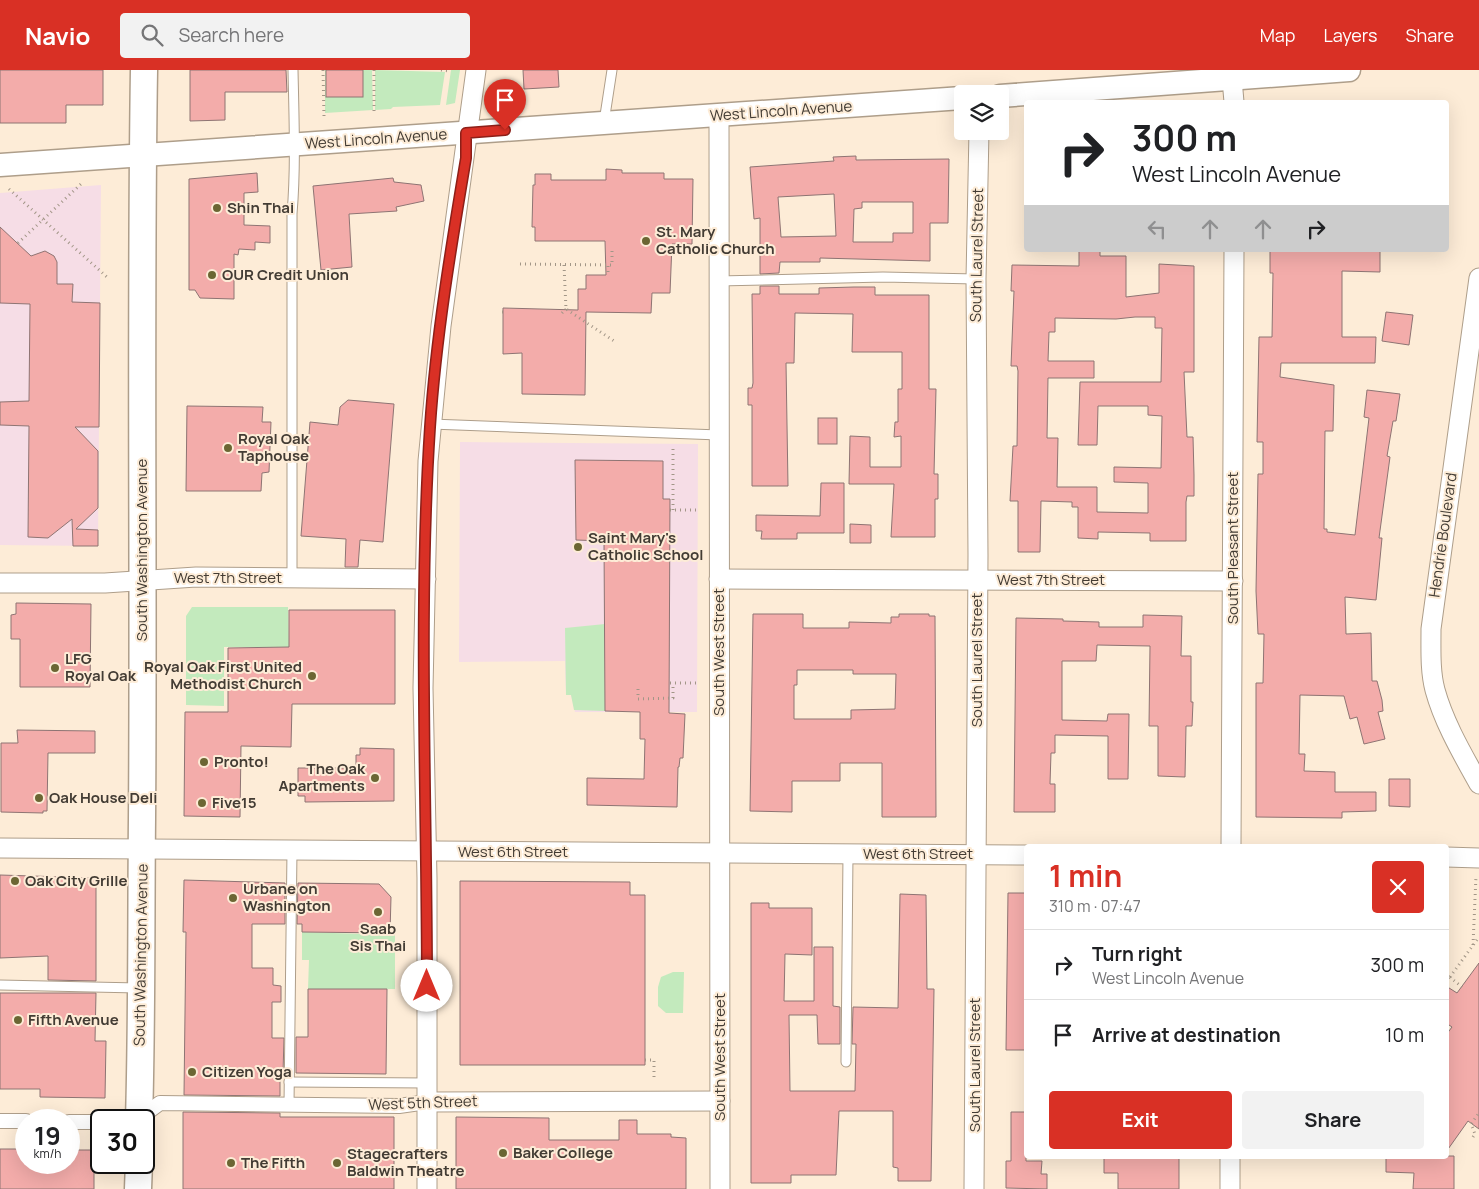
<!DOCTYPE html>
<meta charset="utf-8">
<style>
body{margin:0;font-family:Manrope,sans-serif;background:#f2f2f2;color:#202124;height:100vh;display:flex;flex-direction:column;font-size:19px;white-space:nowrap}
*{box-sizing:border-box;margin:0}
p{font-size:16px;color:#757577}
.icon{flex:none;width:28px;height:28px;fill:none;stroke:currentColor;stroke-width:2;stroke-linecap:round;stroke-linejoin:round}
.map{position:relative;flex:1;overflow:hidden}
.side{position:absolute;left:1024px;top:774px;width:425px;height:315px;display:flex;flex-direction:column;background:#fff;border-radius:5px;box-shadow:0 5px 20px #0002}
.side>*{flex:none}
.hud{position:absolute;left:1024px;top:30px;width:425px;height:152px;border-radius:5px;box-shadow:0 5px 20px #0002;background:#fff;color:#202124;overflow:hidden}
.fabs{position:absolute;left:954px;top:15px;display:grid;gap:10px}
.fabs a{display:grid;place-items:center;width:55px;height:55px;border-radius:5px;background:#fff;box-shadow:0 5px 20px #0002;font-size:25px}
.speed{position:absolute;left:15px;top:1039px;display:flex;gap:10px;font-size:25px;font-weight:700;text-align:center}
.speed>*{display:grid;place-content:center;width:65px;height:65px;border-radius:50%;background:#fff;box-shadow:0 5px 20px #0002;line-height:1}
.speed small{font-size:12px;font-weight:400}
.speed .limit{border:2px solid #111;border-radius:8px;background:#fff;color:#111}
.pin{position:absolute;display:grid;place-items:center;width:42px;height:42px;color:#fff;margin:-51px -21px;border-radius:50% 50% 50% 0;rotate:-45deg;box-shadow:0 0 5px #0007}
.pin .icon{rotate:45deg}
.me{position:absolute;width:55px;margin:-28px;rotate:0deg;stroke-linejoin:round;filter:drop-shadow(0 0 4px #0008)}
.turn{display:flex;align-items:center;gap:18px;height:105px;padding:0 25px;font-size:22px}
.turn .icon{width:65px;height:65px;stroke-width:2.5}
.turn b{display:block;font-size:35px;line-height:42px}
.lanes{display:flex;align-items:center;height:48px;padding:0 25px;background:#0003;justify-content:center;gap:25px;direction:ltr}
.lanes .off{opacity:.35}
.round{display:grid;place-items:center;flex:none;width:52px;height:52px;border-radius:5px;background:#f2f2f2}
.headline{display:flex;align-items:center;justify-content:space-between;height:85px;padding:0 25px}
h1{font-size:30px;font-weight:700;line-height:38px;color:#d93025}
.primary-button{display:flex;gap:10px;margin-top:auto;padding:10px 25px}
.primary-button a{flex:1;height:58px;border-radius:5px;background:#d93025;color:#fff;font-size:20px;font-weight:700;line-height:58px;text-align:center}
.primary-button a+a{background:#f2f2f2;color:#202124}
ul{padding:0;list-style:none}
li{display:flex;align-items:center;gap:15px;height:70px;padding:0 25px;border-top:1px solid #e0e0e0}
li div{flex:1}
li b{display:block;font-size:19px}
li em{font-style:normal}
header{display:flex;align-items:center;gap:30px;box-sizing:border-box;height:70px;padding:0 25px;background:#d93025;color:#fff}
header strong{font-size:24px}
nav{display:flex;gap:28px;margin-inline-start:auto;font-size:18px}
.search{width:350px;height:45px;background:#f2f2f2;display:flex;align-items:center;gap:12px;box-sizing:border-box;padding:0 18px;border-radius:5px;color:#757577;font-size:19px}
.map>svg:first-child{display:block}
.education{fill:#f6dde6}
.green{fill:#c3eabd}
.building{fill:#f3acaa;stroke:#8e7473;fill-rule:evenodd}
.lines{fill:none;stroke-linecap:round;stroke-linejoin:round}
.service-casing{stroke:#ae9e8a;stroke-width:11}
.pedestrian-casing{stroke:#ae9e8a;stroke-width:16}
.minor-casing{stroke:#ae9e8a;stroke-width:21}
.tertiary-casing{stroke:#ae9e8a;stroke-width:25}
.secondary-casing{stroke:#ae9e8a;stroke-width:29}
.path{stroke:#a29687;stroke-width:3;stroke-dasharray:1 4;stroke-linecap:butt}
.service{stroke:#fff;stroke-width:9}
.pedestrian{stroke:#fff;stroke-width:14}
.minor{stroke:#fff;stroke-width:19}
.tertiary{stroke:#fff;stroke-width:22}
.secondary{stroke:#fff;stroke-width:26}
.route-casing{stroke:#8d1f18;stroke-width:12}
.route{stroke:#d93025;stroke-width:9}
.poi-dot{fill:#6b6633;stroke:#fdecd7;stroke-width:2}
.labels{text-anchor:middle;stroke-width:4;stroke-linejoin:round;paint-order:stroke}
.street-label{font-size:15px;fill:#433c34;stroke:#fdecd7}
.poi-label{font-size:15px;font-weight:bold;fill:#433c34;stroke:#fdecd7;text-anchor:start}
</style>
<header>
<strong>Navio</strong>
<div class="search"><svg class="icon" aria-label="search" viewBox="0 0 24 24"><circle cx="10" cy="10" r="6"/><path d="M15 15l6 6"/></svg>Search here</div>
<nav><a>Map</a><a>Layers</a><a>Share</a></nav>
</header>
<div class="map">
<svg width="1479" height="1119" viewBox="0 0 1479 1119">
<rect width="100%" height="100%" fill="#fdecd7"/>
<g class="education">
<path d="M101,115L98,476L0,475V123Z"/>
<path d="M460,372L698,374L697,642H575L571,625H566L565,591L459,592Z"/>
</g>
<g class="green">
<path d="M325,0H372L373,40L325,43Z"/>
<path d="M375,0L445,2L440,35L393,37L391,39L375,40Z"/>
<path d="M451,0H460L455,33L446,35Z"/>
<path d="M192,537H288L289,577H224V636L186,635V546Z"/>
<path d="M605,554V641L574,640L571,625H566L565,558Z"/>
<path d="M302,862L395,865V919H308L309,890H302Z"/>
<path d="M673,902H684L683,943H666L658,936V917L661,907Z"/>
</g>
<g class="building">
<path d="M0,0H103V35H66V53H0Z"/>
<path d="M190,0H286L287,22H225V50L190,51Z"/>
<rect x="326" y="0" width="37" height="27"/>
<path d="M523,0H558L559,17L524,19Z"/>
<path d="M856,86V90L949,89L948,153H930V191L820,188V192H780L779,203L760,204V148L754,149L750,97L834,91L833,87ZM834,124L836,166L781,167L778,127ZM862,132H913V163H893V172H853L854,139L862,138Z"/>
<path d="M606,99L622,100V103H664V109H693L692,174H672L670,223H652L651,243L586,242L585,325L522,324V283L503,284V238L578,240V219H586V205H606L605,171H535V157H532L533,115H535V104H551V110H606Z"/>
<path d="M257,103L258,122L244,123V155L270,156V173L255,172V180L239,179L238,185L234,184V229L200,228L195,220H189V109Z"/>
<path d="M393,108L394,112L421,115L424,131L396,137L397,141L349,144L352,197L321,200L313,116Z"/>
<path d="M0,157L31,186L45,181L54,186L57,192V214H73L72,232L100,233L99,357H75L98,381V438L76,459L98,460V476H73L72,449L48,468L28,467L29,356L0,355V332L29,331L30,234L0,233Z"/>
<path d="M1270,180H1380V202L1342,201V267H1376L1375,293H1281L1280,307L1334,315L1333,361H1325L1324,459H1327V462L1355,465L1369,348L1364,347L1367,320L1400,324L1396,351H1393L1387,386L1390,387L1379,468H1382L1376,530L1345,527L1346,564L1371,563L1372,611H1377L1382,630L1383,641L1378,642L1385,669L1364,674L1357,647L1350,649L1344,626L1300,625L1299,684H1305L1304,701L1335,702V722H1376V741L1342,742V748L1256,747V613H1263L1264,564H1258L1256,521L1258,404H1263V372H1257L1258,317L1259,267H1272L1273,203H1270Z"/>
<path d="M1079,181H1100V186H1126V227L1159,223V194L1194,196V302H1184L1187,367H1193L1194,405V426H1187L1186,432V471H1150V463L1098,462V469L1078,468V437H1072V432L1041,431L1040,482H1018V431H1010L1013,376H1017L1018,301L1017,296H1011L1014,221H1011L1012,195L1079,196ZM1135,247H1155V258H1162L1161,312H1080L1078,375H1097L1098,336H1148V345L1162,346L1161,398L1114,397V412L1148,413V443L1097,442V417H1057L1058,368H1047L1048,308H1094V291H1048L1049,262H1055V248L1116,249Z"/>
<path d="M760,216H779V224H819V218L854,217H875V225H929V319H936L934,404H938V429H935V467H891L894,414H849L850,366L870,367V397H901V366L894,367L895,352H898V319H902V282H852L853,244L795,243L794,293H786L788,416H752V335H748V318H752L753,313L752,224H760Z"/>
<path d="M1386,242L1413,245L1409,275L1382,271Z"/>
<path d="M348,330L394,334L383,472L360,470L358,497H345L346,469L301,466L310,352L338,355L340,337Z"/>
<path d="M187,336L263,337L262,352H271L269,402L262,403L261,421H186Z"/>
<rect x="818" y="348" width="19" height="26"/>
<path d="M575,390L663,391V429H670L669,643L685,644L683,688H680L679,697H678L677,737L587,735V708L644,709L645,669H640V642L605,641L604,471L576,470Z"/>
<path d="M821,413H844V463H797V469H761L762,461H756V445L820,446Z"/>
<path d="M850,454L871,455V473H850Z"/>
<path d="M16,533L91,534L90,617H20V569H11V545L16,544Z"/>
<path d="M289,540H395V634H292L291,677L241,676L240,747L184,746L185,642H228V578L289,577Z"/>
<path d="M753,544H803V558H849V552L891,553V547H899V544H929V546H935L936,747H882V693H840V711H792V742L750,741ZM797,600H853V604H896L895,639L851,640V649H794V615H797Z"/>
<path d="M1143,545L1182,546L1181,586H1191V632H1193L1192,656H1186L1185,707L1158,706V656H1149L1150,576L1097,575L1096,591H1062V650L1107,651L1108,644H1129L1128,709H1108V666L1055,665V683H1051L1050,714H1055V742H1014L1016,548L1063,549V551L1099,552V557H1143Z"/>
<path d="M17,660L95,661V683H48L47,741H43V743L1,742V673H18Z"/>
<path d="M360,678L394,679V731L305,732V726H298V698H356V685H360Z"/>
<path d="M1389,709H1410V737L1389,736Z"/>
<path d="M0,805L96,808V911L48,910V886L0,888Z"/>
<path d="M184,810L285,813V854H252V898H273V915L281,916V932H272V968H284L283,1003H280V1026L184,1025L186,862H183Z"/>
<path d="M460,811L630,812V825H645V995H460Z"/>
<path d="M298,813L379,814L391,827L390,863L302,862V854H297Z"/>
<path d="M1008,823H1026V980H1006Z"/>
<path d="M900,824L926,825L927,919H934L931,1111H898V1098L893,1097V1041H839L836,1105H791V1113H751V833H769V838H812V885L785,884L784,931H814V877H833V936L840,937V974H818L817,945H789L790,1021H855L856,974H852L853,937L898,938Z"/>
<path d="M1479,893V1059L1468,1051L1446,1082V965L1452,957L1446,953V916L1457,923Z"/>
<path d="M308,919H387L386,1004L296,1003V967H308Z"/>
<path d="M0,923H96L95,971H106L105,1028L40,1027V1019H0Z"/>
<path d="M183,1042L280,1043V1047H394V1119H183Z"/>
<path d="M1011,1042H1026V1091H1042L1041,1104H1047V1119L1006,1118V1091H1011Z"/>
<path d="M456,1047L549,1048V1070H619V1050H637V1064H671V1067L686,1068V1119H456Z"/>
<path d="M0,1079H26V1092H69V1080H94V1119H0Z"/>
<path d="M1104,1086H1179V1119H1118V1103H1104Z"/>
<path d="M1386,1086H1454V1119H1413L1414,1103L1386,1102Z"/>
</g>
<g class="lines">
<g class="service-casing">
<g id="service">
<path d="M604,52L612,0"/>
<path d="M718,211L883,207L976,209"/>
<path d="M431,354L719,365"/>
<path d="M292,508V144C296,96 294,48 293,0"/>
<path d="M0,915L138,918"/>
<path d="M846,992L848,784"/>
<path d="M289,1012L427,1013"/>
<path d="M289,1035L292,780"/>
</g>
</g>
<g class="pedestrian-casing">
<g id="pedestrian">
<path d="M137,1050L160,1033L399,1036L427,1032"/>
<path d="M0,1051H26"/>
<path d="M69,1052H101"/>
</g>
</g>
<g class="minor-casing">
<g id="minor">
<path d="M1232,9L1234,32"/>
<path d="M719,45L720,1119"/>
<path d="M1479,208L1431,559C1431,580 1430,601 1435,620C1444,653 1463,685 1479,714"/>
<path d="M719,509L1233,511"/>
<path d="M0,513H105L196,507L426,509"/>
<path d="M1231,776L1234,180"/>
<path d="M0,778L1026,785"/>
<path d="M1446,787L1479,788"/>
<path d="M427,1032L720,1031"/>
<path d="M1230,1086V1119"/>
<path d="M427,1119V808L423,618L428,391L441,256L476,0"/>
<path d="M974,1119L978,485L976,209L979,61"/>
</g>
</g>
<g class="tertiary-casing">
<g id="tertiary">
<path d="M1000,26L1349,0"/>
<path d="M0,95L962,28"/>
</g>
</g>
<g class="secondary-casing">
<g id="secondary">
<path d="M139,1050C142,950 141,849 142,749C144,499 140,250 144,0"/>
<path d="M138,1119L139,1092"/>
</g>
</g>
<g class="path">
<path d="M323,0L324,46"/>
<path d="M374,0V42"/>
<path d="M441,0L450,1"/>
<path d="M9,119L107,207"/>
<path d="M18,173L81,114"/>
<path d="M520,194L612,195V181"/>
<path d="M564,195L566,239L614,271"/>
<path d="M608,196V205"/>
<path d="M502,242H503"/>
<path d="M562,243L566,239"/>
<path d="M670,440H700"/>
<path d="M673,440V376"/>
<path d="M670,613H700"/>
<path d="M638,619V629L673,628V613"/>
<path d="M1473,875L1476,806"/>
<path d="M1446,904L1462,917"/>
<path d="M1450,907L1479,867"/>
<path d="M645,990H654V1011"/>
<path d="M1473,1067L1475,1064L1471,1054L1479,1043"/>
</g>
<use href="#service" class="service"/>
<use href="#pedestrian" class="pedestrian"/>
<use href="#minor" class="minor"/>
<use href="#tertiary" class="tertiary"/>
<use href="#secondary" class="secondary"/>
</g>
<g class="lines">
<g class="route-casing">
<path id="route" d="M427,916C427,730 418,543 430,357C436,267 451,177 466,88V63L505,60"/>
</g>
<use href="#route" class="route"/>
</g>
<g class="poi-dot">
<circle cx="217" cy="138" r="5"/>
<circle cx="646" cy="171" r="5"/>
<circle cx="212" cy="205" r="5"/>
<circle cx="228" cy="378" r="5"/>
<circle cx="578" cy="477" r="5"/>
<circle cx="55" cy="598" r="5"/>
<circle cx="312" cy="606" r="5"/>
<circle cx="204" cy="692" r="5"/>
<circle cx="375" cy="708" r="5"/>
<circle cx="39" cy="728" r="5"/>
<circle cx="202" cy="733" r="5"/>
<circle cx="15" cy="811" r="5"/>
<circle cx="233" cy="828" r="5"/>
<circle cx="378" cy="842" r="5"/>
<circle cx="18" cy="950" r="5"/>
<circle cx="192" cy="1002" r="5"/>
<circle cx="503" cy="1083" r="5"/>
<circle cx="231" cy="1093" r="5"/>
<circle cx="337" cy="1093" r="5"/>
</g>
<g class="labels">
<g class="street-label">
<text transform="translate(781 41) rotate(-4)" y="5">West Lincoln Avenue</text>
<text transform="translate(376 69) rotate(-4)" y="5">West Lincoln Avenue</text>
<text transform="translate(977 185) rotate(-89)" y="5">South Laurel Street</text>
<text transform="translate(1443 465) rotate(-82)" y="5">Hendrie Boulevard</text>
<text transform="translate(1233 478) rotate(-90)" y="5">South Pleasant Street</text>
<text transform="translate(142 480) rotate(-90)" y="5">South Washington Avenue</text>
<text x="228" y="513">West 7th Street</text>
<text x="1051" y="515">West 7th Street</text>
<text transform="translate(719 582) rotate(-90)" y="5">South West Street</text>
<text transform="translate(977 590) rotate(-90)" y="5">South Laurel Street</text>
<text x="513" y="787">West 6th Street</text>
<text x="918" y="789">West 6th Street</text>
<text transform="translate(141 885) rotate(-89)" y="5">South Washington Avenue</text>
<text transform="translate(720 987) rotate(-90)" y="5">South West Street</text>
<text transform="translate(975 995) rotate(-90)" y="5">South Laurel Street</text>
<text transform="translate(423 1033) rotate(-2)" y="5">West 5th Street</text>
</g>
<g class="poi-label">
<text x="227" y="143">Shin Thai</text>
<text x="656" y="167">St. Mary<tspan x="656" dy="17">Catholic Church</tspan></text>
<text x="222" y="210">OUR Credit Union</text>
<text x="238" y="374">Royal Oak<tspan x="238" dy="17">Taphouse</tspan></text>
<text x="588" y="473">Saint Mary's<tspan x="588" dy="17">Catholic School</tspan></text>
<text x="65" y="594">LFG<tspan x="65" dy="17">Royal Oak</tspan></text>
<text x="302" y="602" text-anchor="end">Royal Oak First United<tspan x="302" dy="17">Methodist Church</tspan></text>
<text x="214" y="697">Pronto!</text>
<text x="365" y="704" text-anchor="end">The Oak<tspan x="365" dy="17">Apartments</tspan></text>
<text x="49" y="733">Oak House Deli</text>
<text x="212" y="738">Five15</text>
<text x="25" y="816">Oak City Grille</text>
<text x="243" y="824">Urbane on<tspan x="243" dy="17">Washington</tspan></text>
<text x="378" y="864" text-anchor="middle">Saab<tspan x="378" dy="17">Sis Thai</tspan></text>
<text x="28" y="955">Fifth Avenue</text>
<text x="202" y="1007">Citizen Yoga</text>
<text x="513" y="1088">Baker College</text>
<text x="347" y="1089">Stagecrafters<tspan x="347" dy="17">Baldwin Theatre</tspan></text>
<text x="241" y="1098">The Fifth</text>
</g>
</g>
</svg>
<div class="fabs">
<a><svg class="icon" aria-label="layers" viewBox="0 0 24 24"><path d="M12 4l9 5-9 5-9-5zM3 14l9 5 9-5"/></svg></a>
</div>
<div class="speed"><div>19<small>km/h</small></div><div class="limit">30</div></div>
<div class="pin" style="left:505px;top:60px;background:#d93025"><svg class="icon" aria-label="arrive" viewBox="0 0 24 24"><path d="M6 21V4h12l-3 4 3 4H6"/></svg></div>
<svg class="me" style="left:427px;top:916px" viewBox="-20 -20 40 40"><circle r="19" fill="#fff"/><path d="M0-13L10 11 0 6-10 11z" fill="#d93025"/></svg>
<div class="hud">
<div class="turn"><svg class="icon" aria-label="right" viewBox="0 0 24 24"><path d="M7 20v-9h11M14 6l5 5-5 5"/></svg><div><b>300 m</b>West Lincoln Avenue</div></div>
<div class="lanes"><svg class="icon off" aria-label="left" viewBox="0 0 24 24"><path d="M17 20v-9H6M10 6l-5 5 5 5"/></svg><svg class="icon off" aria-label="ahead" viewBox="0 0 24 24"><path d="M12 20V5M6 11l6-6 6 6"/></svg><svg class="icon off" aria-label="ahead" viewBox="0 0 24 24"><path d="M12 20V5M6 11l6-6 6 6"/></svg><svg class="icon" aria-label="right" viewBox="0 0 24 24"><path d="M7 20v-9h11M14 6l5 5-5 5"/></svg></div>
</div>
<section class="side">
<div class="headline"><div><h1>1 min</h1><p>310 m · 07:47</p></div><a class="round" style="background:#d93025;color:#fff"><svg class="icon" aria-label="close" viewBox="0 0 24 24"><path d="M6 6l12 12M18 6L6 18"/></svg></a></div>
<ul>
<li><svg class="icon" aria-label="right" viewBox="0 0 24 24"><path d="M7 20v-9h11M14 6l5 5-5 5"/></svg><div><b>Turn right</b><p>West Lincoln Avenue</p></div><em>300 m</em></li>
<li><svg class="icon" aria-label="arrive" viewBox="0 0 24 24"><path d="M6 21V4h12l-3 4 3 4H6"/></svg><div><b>Arrive at destination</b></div><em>10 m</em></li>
</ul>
<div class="primary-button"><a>Exit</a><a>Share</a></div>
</section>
</div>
